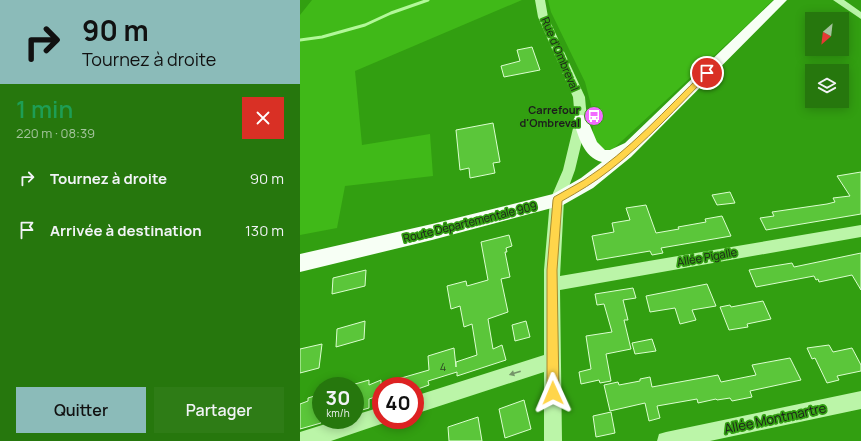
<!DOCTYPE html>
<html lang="fr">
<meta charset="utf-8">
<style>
body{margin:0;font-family:Manrope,sans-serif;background:#2e7c16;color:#f1f3f6;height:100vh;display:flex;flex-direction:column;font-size:15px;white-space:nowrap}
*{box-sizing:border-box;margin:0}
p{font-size:13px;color:#a4c49d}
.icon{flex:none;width:22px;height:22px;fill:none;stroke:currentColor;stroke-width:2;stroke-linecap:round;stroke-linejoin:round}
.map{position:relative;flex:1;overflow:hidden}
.drawer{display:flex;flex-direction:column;background:#26770d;width:300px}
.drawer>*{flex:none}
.banner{background:#8bbbb9;color:#111;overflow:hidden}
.needle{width:26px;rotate:208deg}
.fabs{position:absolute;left:505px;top:12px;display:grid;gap:8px}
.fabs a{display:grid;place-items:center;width:44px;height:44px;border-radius:0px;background:#26770d;box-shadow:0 2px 10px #0003;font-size:20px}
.speed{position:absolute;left:12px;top:377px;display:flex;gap:8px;font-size:20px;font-weight:700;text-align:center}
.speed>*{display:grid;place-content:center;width:52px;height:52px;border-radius:50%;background:#26770d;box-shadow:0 2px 10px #0003;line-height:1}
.speed small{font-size:10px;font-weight:400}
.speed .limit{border:6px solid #d22;background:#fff;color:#111}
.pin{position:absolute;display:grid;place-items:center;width:34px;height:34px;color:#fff;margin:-17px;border:2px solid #fff;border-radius:50%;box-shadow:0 1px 4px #0007}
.me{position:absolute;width:44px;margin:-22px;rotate:359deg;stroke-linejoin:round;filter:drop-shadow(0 0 3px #0008)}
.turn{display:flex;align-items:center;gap:14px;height:84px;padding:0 16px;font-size:18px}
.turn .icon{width:52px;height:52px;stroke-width:2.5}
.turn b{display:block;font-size:28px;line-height:34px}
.round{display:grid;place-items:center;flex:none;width:42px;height:42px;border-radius:0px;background:#2e7c16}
.head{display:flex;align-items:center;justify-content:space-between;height:68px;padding:0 16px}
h1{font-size:24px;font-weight:600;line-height:30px;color:#1e9e55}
.button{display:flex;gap:8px;margin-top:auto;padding:8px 16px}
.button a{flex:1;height:46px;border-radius:0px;background:#8bbbb9;color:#111;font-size:16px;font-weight:600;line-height:46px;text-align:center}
.button a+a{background:#2e7c16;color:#f1f3f6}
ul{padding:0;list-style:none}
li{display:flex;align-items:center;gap:12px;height:52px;padding:0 16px}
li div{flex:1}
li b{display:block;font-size:15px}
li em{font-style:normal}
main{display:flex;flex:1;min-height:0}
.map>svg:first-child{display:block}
.green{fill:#40b918}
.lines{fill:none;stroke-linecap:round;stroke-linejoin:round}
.stream{stroke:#b2f899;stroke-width:3}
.building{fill:#5bc63a;stroke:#dcfed0}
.minor{fill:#bbf5a8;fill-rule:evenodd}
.major{fill:#f7fff5;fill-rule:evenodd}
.oneway{fill:#749469}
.route{fill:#ffd54a;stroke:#a68a30}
.labels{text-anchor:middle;stroke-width:3.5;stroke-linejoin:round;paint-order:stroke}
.street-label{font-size:11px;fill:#1d1d1d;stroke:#329f11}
.poi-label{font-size:11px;font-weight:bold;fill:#1d1d1d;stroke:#329f11;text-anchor:end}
.near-number-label{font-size:11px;fill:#2c4724}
.near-street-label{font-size:13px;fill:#1d1d1d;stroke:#329f11}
</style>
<main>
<section class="drawer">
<div class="banner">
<div class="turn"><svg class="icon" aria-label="right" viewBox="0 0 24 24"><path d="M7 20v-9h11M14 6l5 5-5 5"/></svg><div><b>90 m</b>Tournez à droite</div></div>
</div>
<div class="head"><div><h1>1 min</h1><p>220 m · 08:39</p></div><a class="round" style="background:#d93025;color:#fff"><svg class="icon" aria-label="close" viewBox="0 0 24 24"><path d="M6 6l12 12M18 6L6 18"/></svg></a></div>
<ul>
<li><svg class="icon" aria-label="right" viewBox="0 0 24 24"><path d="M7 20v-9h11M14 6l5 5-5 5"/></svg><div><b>Tournez à droite</b></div><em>90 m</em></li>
<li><svg class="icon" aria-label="arrive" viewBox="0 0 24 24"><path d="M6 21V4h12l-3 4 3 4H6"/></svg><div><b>Arrivée à destination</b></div><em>130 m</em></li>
</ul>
<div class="button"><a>Quitter</a><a>Partager</a></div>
</section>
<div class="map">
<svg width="561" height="441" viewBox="0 0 561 441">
<rect width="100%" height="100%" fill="#329f11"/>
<g class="green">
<path d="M12,0H222L55,71L62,145L130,134L133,176L45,186L37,228L0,235V15Z"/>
<path d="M248,0H473L444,28L311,151L303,149L294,143L291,105L285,82L251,12Z"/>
</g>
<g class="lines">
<path class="stream" d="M0,40L22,37L65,25L91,13L128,0"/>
</g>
<g class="building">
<path d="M232,47L240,70L204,77L201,66L220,61L217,50Z"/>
<path d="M193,123L200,162L193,163L195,173L170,178L169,168L160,170L156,130Z"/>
<path d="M561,172V214L466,230L460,218L474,216L472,212L527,204L535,202L533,198L550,196L537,176Z"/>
<path d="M430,192L435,203L417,205L412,195Z"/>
<path d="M346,205L356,233L379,229L378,227L406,222L405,219L422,216L431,236L361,248L363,253L352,255L350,251L297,260L292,236L314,232L312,223L330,220L326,208Z"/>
<path d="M209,235L212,246L206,248L207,252H205L210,277L201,279L208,312L188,319L193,349L202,345L206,360L157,376V372L128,381L129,385L115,390V386H85L84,383L129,370L128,356L154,348L156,367V362L177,355L172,324L164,327L160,306L151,309L147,286L166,281L167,286L188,280L181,242Z"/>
<path d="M561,253V290L552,275L519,282L518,279L516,280L514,276L456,287L449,270L492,263L494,267Z"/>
<path d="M66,270L65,286L32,294L33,278Z"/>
<path d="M407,284L416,306L392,310L396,320L380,324L375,308L350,312L346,296Z"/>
<path d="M333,288L336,298L323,300L328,320H324L331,349L306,354L311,381L300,383L299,380L281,384L279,372L291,369L286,336L312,332L304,304L297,305L295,294Z"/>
<path d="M463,301L471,319L447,324L448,327L429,330L420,307L430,305L431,307Z"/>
<path d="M65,321L64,339L36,347L37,329Z"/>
<path d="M226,321L230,337L215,341L212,325Z"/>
<path d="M352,339L356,351L335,354L332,343Z"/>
<path d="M22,344L19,368L0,373V349Z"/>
<path d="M529,345L533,352L552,348L561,365V371L537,376L539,380L527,383L515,358L512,359L507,348Z"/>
<path d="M490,358L501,380L450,391L452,397L432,401L430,398L417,400L416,399L398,403L397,399L357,406L360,418L349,421L345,403L310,411L304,385L318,382L319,385L340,381V379L350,377L352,387L418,375L421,382L456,375L452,365Z"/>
<path d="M69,380V385L81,380V395L69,399V408L55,412V384Z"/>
<path d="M21,394V423L0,429V404L8,401V398Z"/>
<path d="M224,400L231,429L205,438L199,409Z"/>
<path d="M311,412L315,433L296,437L293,416Z"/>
<path d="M178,417L182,441H149L148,427Z"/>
</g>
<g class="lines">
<g class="minor">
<path d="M235,0H245L248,17L285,97L287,120L275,170L264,200L260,276L561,225V237L260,290L262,441H244V372L115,414V396L244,355V270L250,200L263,170L275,120L273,97L238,17Z"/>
<path d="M533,0H544L561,12V19Z"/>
<path d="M561,391V409L410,441H357L359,434L366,432Z"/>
<path d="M81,407V420H89L87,422L31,441H0V432L38,420H55V415Z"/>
</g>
<path class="major" d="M474,0H487L331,157L293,188L263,205L132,240L0,272V254L132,224L253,194L281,178L302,162C283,157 279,137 273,120L276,116L281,115L286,116L297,142L305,150H310L325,143Z"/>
</g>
<defs><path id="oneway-solid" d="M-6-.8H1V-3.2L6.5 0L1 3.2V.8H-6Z"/></defs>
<use class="oneway" href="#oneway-solid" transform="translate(215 373) rotate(162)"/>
<path class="route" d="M407,71L409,72V75C377,107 346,142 310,170C295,182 278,192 262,201L257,270L259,393L257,397L253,399L249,397L247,393V270L253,200L254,197C264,191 274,186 284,180C329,151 366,109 404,72Z"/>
<defs>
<g id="bus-disc" transform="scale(1)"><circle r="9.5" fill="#f26bff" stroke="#329f11"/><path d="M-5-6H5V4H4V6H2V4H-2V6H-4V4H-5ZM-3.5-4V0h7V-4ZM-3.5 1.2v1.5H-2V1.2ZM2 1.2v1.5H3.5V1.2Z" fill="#fff"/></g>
</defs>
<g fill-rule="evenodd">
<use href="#bus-disc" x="294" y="116"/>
</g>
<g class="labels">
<g class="street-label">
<text transform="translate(260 54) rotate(67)" y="4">Rue d'Ombreval</text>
<text transform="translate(170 222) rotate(-14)" y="4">Route Départementale 909</text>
<text transform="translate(407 257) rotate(-10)" y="4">Allée Pigalle</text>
</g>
<g class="poi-label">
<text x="280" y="114">Carrefour<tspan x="280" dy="13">d'Ombreval</tspan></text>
</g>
<g class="near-number-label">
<text x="143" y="371">4</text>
</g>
<g class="near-street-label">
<text transform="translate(475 418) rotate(-12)" y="5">Allée Montmartre</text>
</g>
</g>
</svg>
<div class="fabs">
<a><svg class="needle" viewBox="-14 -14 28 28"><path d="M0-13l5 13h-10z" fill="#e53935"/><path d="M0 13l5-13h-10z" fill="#a4c49d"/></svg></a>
<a><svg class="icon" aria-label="layers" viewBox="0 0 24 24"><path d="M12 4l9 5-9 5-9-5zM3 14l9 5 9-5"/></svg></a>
</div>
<div class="speed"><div>30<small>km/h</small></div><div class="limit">40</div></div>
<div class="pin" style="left:407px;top:73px;background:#d93025"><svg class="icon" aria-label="arrive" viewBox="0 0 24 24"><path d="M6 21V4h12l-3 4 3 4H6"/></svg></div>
<svg class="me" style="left:253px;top:393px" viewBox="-20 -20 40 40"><path d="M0-17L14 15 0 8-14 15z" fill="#ffd54a" stroke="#fff" stroke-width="4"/></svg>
</div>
</main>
